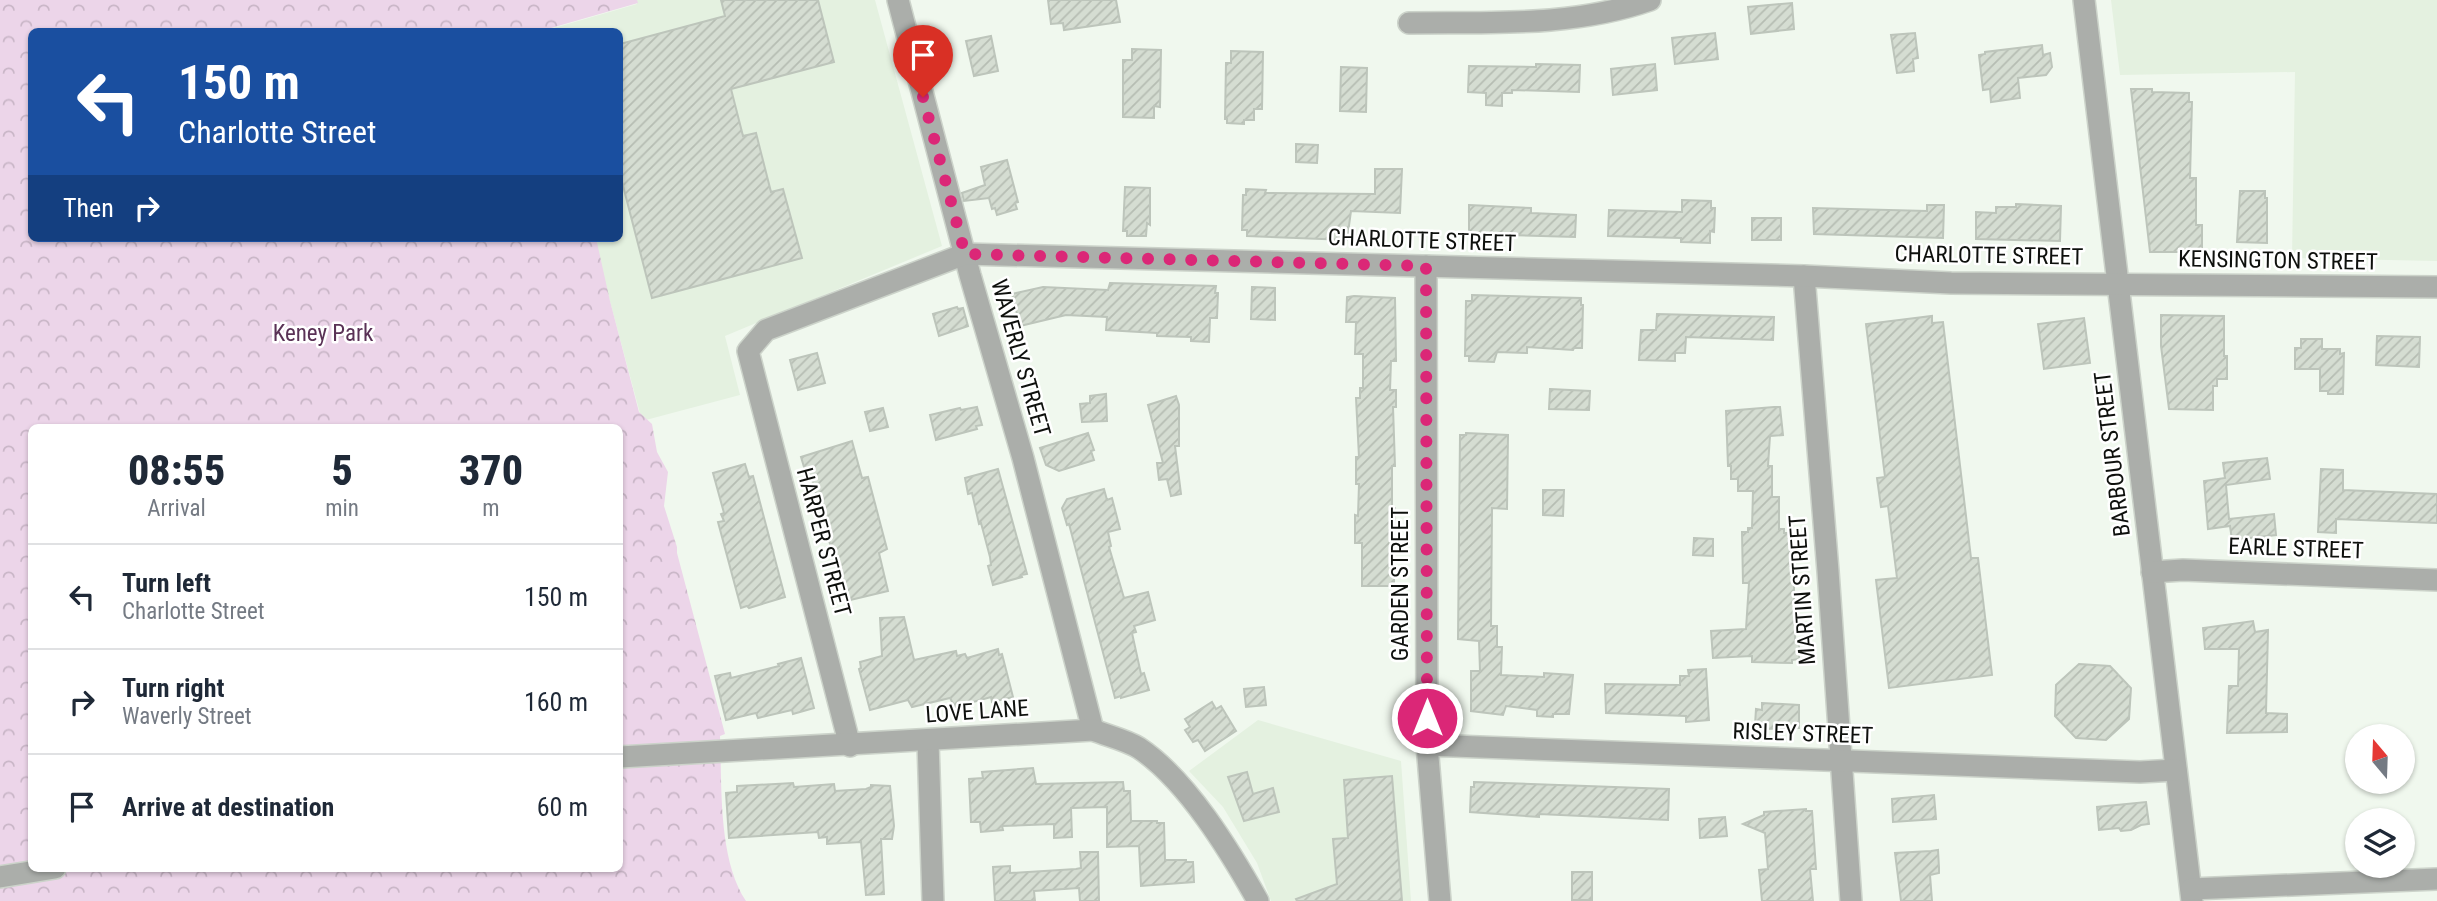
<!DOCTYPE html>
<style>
body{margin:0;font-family:"Roboto Condensed",sans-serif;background:#f6f6f7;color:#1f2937;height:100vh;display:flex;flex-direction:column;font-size:26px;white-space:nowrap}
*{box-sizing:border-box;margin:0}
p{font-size:23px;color:#747a83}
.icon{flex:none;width:38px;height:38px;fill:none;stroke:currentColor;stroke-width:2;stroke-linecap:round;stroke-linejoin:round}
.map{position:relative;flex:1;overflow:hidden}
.side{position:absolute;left:28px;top:424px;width:595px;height:448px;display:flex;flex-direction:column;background:#fff;border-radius:10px;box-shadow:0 2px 5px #0004}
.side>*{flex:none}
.top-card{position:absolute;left:28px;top:28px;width:595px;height:214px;border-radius:10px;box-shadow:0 2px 5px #0004;background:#1a4fa0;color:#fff;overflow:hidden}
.needle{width:46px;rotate:341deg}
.tools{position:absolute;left:2345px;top:724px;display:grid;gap:14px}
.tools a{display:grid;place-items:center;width:70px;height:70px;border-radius:50%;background:#fff;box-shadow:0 2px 5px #0004;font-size:35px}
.pin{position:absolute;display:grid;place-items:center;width:60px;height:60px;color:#fff;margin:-72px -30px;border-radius:50% 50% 50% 0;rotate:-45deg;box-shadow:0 0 7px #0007}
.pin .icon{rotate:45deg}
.me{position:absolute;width:77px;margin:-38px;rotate:0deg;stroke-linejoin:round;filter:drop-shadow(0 0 5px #0008)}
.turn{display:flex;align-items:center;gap:24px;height:147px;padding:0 35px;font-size:32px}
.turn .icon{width:91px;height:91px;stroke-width:2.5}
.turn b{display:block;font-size:49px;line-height:60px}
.then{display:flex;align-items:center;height:66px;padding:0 35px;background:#0003;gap:14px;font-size:26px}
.eta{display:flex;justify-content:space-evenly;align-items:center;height:119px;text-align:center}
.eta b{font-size:42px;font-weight:800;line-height:49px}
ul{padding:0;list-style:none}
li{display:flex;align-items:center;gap:21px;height:105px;padding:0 35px;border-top:2px solid #e0e1e3}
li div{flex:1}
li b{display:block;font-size:26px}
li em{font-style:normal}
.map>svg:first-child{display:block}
.built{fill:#e4f1e0}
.forest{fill:url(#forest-crowns);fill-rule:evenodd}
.building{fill:url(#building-hatch);stroke:#bdc5bb;stroke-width:2}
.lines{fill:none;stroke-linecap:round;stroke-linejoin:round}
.minor-casing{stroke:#ccd3ca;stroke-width:24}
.minor{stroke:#abaeaa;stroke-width:21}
.route{stroke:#db2777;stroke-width:12;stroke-dasharray:0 21.6}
.labels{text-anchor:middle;stroke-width:5;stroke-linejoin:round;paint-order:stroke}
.street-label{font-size:23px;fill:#0e100d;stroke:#fff}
.park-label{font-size:23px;fill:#5a3256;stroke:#fff}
</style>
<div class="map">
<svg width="2437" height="901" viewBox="0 0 2437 901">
<defs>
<pattern id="forest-crowns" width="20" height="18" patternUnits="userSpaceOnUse" patternTransform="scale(1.75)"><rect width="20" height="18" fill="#ecd5e9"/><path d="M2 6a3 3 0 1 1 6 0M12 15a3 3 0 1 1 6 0" fill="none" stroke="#c9b6c7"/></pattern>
<pattern id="building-hatch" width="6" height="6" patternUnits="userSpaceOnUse" patternTransform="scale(1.75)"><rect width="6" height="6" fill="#d5ddd2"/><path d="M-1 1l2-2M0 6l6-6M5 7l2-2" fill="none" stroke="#b6bdb3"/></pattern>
</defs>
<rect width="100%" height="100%" fill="#f0f8ee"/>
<g class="built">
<path d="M637,0H875L942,246L725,336L740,395L642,421L593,238H620V32H540L637,4Z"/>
<path d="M2111,0H2437V261L2292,258L2295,72L2120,75Z"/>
<path d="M1258,720L1401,761L1411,901H1271L1257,863L1223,807L1189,771Z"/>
</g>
<path class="forest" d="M0,0H637L638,3L551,28V31L32,32V238H596L610,301L639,412L652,424L657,452L668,472L664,506L677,547V553L725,734L720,736C722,787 718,859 746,901H0ZM32,427H620V868H32Z"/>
<g class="building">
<path d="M721,0H818L834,62L731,89L743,136L756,133L771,192L783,189L802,258L652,298L620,174V44L725,16Z"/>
<path d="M1048,0H1116L1120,22L1064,30L1063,23L1051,24Z"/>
<path d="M1792,3L1794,29L1751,34L1748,7Z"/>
<path d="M1715,33L1718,59L1675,64L1672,38Z"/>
<path d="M1915,33L1918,58L1913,59L1914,71L1897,73L1891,35Z"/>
<path d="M991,36L998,71L974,76L966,41Z"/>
<path d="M2042,45L2043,55L2050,53L2052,67L2046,75L2018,78L2020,98L1991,102L1990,89L1983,90L1979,55L1985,54V52Z"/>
<path d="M1132,49L1161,50L1160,107L1154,106V118L1123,117V60H1132Z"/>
<path d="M1231,51L1263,52L1262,109H1254V120H1244V124L1227,123V119H1225L1226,63H1231Z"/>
<path d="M1536,64L1580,65L1579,92L1512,90V93H1502V106L1486,105V93L1468,92L1469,66L1536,67Z"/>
<path d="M1655,64L1657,90L1613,95L1611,69Z"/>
<path d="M1341,67L1367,68L1366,112L1340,111Z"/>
<path d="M2131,89H2152V92L2189,93V102H2192L2190,178H2196V225H2202V250H2195V252H2150Z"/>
<path d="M1296,144L1318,145L1317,163L1296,162Z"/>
<path d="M1007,160L1018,202L1015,203L1017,209L997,215L995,208L992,209L989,198L964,201L962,193L985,185L981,167Z"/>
<path d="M1375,169H1402L1400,213L1351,211L1347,240L1247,236V230H1242L1243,195H1246V189L1266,190L1265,193L1375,194Z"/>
<path d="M1125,187L1150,188V225L1147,223L1146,236H1127V231H1123Z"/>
<path d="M2240,191H2265V198H2267V243L2237,242Z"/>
<path d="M1682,200L1711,201V208H1715L1714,232L1710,231V243L1681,242V238L1608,236L1609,210L1682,212Z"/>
<path d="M2016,204L2061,206L2060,241L1976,239V212L1996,213V207H2016Z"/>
<path d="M1469,205L1531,208V213L1576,215L1575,237L1469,234Z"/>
<path d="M1927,205H1944L1943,238L1814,234L1813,208L1927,211Z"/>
<rect x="1752" y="218" width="29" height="22"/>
<path d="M1110,283L1216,286L1215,293H1218L1217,318H1210L1209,342L1191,341V337L1157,336V333L1106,330L1107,317L1066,315L1020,326L1012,294L1043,287L1108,290Z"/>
<path d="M1252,287L1275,288V320L1251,319Z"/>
<path d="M1472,295L1581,298V305H1583L1582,348H1574L1573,350L1527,347V353L1497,352L1494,362L1469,361V356H1465L1466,301H1472Z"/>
<path d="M1354,296L1395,298L1396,361H1391L1390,390H1396V407H1393L1395,466H1392V508H1395L1394,525H1392L1391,562H1394V585L1388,586H1362V543H1355V515L1358,516L1359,484H1356V457H1359L1356,398H1360V388H1363V354H1355L1356,322H1346L1347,297Z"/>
<path d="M957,307L958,309L963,308L968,326L939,336L933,314Z"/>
<path d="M1657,314L1774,317L1773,340L1686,337L1685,353H1675V361L1639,360L1641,330H1656Z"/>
<path d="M2161,315L2224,316V356H2227V379H2217V386H2213V410L2169,409L2161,346Z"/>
<path d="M1932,316V323L1943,322L1971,558H1978L1992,675L1889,688L1876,580L1897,578L1888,506L1881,507L1877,478L1885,477L1866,324Z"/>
<path d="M2084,318L2090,363L2044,369L2038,324Z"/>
<path d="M2377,336L2420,337L2419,367L2376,365Z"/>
<path d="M2301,339H2322V349H2340V354L2344,353L2343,394H2328V391H2320V369H2295V348H2301Z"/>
<path d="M817,353L825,383L798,390L790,360Z"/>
<path d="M1550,389L1590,391L1589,410L1549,409Z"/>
<path d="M1106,394L1107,421L1082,422L1080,404L1090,403V396Z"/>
<path d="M1176,396L1179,405V446H1175L1181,494L1171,496L1167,479L1159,480L1157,463H1163L1148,405Z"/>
<path d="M977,407L982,425L976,426L977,429L936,440L930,415L960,408L961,410Z"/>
<path d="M1774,407H1780L1783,435L1770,436L1768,466H1772V497H1779V529H1784V533H1791L1790,566H1794V602H1797L1795,639H1799V659L1792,660V663L1752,662V656L1713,658L1711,631L1746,629L1749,583H1743L1742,532H1748V528H1752L1753,491H1738V479H1731V466H1728L1726,411Z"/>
<path d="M883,408L888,427L870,431L865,412Z"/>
<path d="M1088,433L1094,450L1091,451L1094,460L1059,471L1046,465L1040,448Z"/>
<path d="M1466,433L1508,435L1507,509L1492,508L1491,626H1497V647H1502L1501,675L1544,677V673L1573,675L1569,714H1553V717L1537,716V710L1506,706L1503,715L1471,711V671H1480L1479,641L1458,639L1460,435H1466Z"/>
<path d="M852,441L862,478L868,477L887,549L879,553L888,591L846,601L811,476L807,477L801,457Z"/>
<path d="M2267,458L2270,479L2226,485L2229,519L2274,514L2276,535L2232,540L2230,526L2208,529L2204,481L2225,478L2223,463Z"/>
<path d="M745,464L749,477L753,476L785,597L749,608L747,606L741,608L718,522L724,521L721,514L724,513L713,473Z"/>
<path d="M998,469L1027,574L1021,575L1022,577L993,585L988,566L991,565L990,557L981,523L979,524L972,493L968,494L965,478Z"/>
<path d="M2321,469L2343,470V490L2437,494V523L2336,519V533L2318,532Z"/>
<path d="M1104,489L1107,500L1112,498L1120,529L1108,532L1111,546L1109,547L1124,598L1148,592L1155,620L1134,626L1136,632L1132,633L1141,674L1144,673L1149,690L1121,698V696L1115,698L1069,524L1067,525L1062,508L1067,499Z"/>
<path d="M1543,490H1564L1563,516L1543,515Z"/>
<path d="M1694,538L1713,539V556L1693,555Z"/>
<path d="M904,617L914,660L956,651L957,656L965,654L967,658L998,649L999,655L1002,654L1013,697L992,702L991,697L955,707L950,698L912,707L908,700L870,710L859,669L861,668L860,662L882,656L880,618Z"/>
<path d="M2253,621L2255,632L2268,630L2266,713L2287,714V732L2227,733L2229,686H2238L2239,649H2205L2203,628Z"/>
<path d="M801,658L814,708L793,714L792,710L758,718L756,713L726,720L715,676L730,673L731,678L779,666L778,664Z"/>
<path d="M2079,664L2110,666L2131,688L2129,719L2106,740L2076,738L2055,716L2056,685Z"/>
<path d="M1706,669L1709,720L1686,722V716L1606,713L1605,684L1680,685V676H1689L1688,670Z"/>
<path d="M1264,687L1266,705L1246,707L1244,689Z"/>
<path d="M1212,702L1216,709L1221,706L1236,731L1205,751L1198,740L1193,742L1185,730L1190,727L1185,719Z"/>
<path d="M1762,703L1799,705V728L1765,729L1761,725H1755L1756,709L1762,710Z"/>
<path d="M1033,768L1036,784L1123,782L1124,791H1130L1131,821H1157V823H1164L1165,860H1186V862H1193L1194,882L1141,886L1139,846L1107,847V807L1071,808L1072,837L1054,838V824L1002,826L1003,830L981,832L980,822H971L969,779L983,778L982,772Z"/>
<path d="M1247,772L1253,794L1273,788L1279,812L1244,821L1228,777Z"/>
<path d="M1392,776L1402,901H1297L1296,899L1337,884L1333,839L1348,838L1344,780Z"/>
<path d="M1474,782L1669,789L1668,820L1539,814V817L1470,812L1471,787H1474Z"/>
<path d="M793,783L794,787L834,784L835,791L866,789L871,787V785L890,786L894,826L892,839H881L884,894L866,895L861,842L827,844V837L819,838L818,832L729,838L726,793L737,792V786Z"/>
<path d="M1934,795L1936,819L1893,822L1892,799Z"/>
<path d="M2146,802L2149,824L2141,825L2131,830L2121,831L2119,828L2099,830L2097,807Z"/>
<path d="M1806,809V811H1812L1816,869H1810L1813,901H1762L1759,870L1768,869L1765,833L1743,824L1764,815V812Z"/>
<path d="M1725,817L1727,836L1700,838L1699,819Z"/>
<path d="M1931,851L1938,850L1939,868V873L1930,875L1932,901H1901L1895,853Z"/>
<path d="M1080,852H1098L1099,901H1080L1079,888L1034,891L1035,901H995L993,867L1010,866V873L1076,869L1081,868Z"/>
<rect x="1572" y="872" width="20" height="28"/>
</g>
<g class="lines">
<g class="minor-casing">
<g id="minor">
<path d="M898,0L970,275L1023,458L1093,730"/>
<path d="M2084,0L2192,901"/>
<path d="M1409,23C1490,22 1573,27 1650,0"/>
<path d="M1426,266L1427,745L1440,901"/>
<path d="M1804,276L1828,571L1851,901"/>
<path d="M2152,572L2183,570L2437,580"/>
<path d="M928,741L933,901"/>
<path d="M1427,745L2140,772L2176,770"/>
<path d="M850,746L748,351L766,330L965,254L1804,276L1951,283L2437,287"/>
<path d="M620,757L1093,730C1108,736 1126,740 1139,748C1187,780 1230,851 1258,901"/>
<path d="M0,877L55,868"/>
<path d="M2191,889L2437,879"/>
</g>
</g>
<use href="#minor" class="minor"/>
</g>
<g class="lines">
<path class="route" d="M923,97L965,254L1426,266L1427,718"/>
</g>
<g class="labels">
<g class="street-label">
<text transform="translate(1422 240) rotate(2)" y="8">CHARLOTTE STREET</text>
<text transform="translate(1989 255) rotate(1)" y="8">CHARLOTTE STREET</text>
<text transform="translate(2278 260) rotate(1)" y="8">KENSINGTON STREET</text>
<text transform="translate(1021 358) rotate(74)" y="8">WAVERLY STREET</text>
<text transform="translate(2112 454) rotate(-97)" y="8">BARBOUR STREET</text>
<text transform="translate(824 542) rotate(75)" y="8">HARPER STREET</text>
<text transform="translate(2296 548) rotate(2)" y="8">EARLE STREET</text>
<text transform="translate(1400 584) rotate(-90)" y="8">GARDEN STREET</text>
<text transform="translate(1802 590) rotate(-94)" y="8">MARTIN STREET</text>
<text transform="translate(977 711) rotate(-4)" y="8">LOVE LANE</text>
<text transform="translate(1803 733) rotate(2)" y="8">RISLEY STREET</text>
</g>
<g class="park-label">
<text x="323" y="341">Keney Park</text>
</g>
</g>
</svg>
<div class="tools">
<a><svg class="needle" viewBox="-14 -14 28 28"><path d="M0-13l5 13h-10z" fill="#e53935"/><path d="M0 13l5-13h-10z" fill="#747a83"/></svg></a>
<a><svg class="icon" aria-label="layers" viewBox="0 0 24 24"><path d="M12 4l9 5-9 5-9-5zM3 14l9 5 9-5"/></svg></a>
</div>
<div class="pin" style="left:923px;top:97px;background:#d93025"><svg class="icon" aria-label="arrive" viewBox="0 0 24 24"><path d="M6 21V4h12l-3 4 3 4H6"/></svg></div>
<svg class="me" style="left:1427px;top:718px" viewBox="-20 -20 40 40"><circle r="17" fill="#db2777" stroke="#fff" stroke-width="3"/><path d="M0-11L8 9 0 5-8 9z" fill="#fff"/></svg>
<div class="top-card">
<div class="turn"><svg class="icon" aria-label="left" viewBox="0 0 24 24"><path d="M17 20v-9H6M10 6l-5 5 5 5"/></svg><div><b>150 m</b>Charlotte Street</div></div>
<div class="then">Then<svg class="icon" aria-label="right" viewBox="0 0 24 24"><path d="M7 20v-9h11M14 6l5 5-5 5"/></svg></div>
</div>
<section class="side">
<div class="eta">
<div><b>08:55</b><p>Arrival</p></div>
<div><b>5</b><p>min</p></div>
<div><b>370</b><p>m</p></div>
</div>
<ul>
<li><svg class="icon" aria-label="left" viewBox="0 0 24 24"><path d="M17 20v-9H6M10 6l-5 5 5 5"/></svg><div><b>Turn left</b><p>Charlotte Street</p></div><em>150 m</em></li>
<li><svg class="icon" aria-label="right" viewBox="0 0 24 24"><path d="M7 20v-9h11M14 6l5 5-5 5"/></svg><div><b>Turn right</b><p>Waverly Street</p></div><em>160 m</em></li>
<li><svg class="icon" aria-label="arrive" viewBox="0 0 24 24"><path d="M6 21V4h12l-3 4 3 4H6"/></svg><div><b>Arrive at destination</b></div><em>60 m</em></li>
</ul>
</section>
</div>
